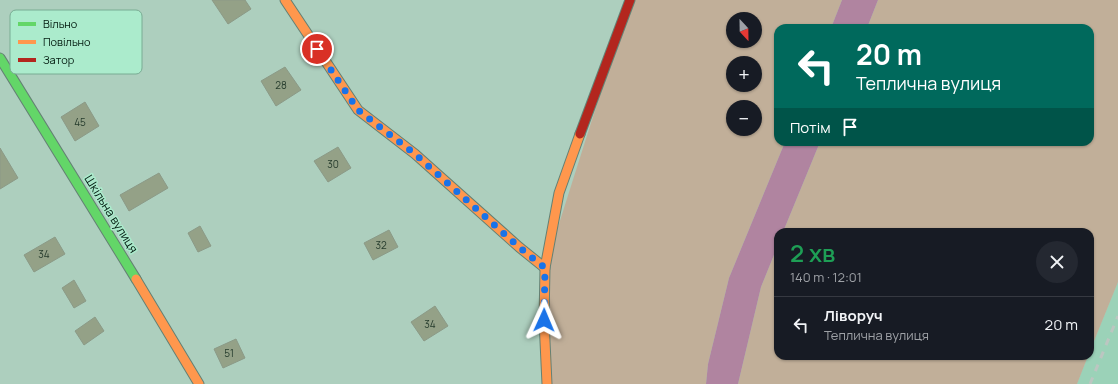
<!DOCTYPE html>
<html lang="uk">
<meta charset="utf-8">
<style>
body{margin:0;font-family:Manrope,sans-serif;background:#242831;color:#f1f3f6;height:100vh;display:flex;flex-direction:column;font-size:15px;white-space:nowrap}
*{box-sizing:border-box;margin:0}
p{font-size:13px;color:#9ea1a6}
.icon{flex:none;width:22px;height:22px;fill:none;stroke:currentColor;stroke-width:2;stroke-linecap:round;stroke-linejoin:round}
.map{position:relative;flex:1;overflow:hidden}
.drawer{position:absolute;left:774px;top:228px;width:320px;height:132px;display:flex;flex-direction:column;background:#171b24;border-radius:12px;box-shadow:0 1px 3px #0004}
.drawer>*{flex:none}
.banner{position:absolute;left:774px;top:24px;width:320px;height:122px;border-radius:12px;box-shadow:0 1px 3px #0004;background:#00695c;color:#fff;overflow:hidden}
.needle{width:26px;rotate:158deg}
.controls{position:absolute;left:726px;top:12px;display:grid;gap:8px}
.controls a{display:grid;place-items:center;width:36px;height:36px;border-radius:50%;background:#171b24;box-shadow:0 1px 3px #0004;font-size:20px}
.pin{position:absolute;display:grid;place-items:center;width:34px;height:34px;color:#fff;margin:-17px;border:2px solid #fff;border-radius:50%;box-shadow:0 1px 4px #0007}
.me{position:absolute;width:44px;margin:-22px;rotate:1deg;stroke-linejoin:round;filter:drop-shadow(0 0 3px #0008)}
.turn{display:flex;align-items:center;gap:14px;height:84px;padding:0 16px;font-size:18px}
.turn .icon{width:52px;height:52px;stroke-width:2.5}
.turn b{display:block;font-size:28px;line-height:34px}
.then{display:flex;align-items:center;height:38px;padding:0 16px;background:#0003;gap:8px;font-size:15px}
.round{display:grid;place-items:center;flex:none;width:42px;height:42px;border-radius:21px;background:#242831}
.head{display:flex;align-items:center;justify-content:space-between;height:68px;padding:0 16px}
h1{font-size:24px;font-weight:600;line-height:30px;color:#1e9e55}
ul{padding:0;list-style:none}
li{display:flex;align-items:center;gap:12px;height:56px;padding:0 16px;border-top:1px solid #363941}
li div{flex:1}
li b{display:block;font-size:15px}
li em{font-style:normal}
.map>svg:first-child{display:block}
.built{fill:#9bd2b8}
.green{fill:#c1af99;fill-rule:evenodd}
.water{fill:#b084a0}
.building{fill:#94a187;stroke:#8b9a87}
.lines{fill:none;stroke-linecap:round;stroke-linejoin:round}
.fast-casing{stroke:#648174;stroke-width:11}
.slow-casing{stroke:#648174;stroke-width:11}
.jam-casing{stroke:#648174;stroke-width:11}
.fast{stroke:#63d668;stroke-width:9}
.slow{stroke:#ff974d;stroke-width:9}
.jam{stroke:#b3261e;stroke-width:9}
.rail{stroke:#bcc6c1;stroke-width:3;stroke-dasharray:7 7;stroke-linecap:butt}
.route{stroke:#1a73e8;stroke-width:7;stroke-dasharray:0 12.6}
.labels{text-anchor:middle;stroke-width:3;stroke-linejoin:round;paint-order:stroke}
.number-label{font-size:10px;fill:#263c2d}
.street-label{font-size:12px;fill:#021a0f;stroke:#abebcc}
.key{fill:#abebcc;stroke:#78ac93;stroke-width:1}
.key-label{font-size:11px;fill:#021a0f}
</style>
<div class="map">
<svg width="1118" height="384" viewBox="0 0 1118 384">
<rect width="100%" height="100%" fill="#adcfbe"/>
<path class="built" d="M1118,282V384H1077L1088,356H1090V351Z"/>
<g class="green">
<path d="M630,0H842L831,28H778V142H785L729,278L708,364L706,384H547L545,268ZM733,19H755V41H733ZM733,63H755V85H733ZM733,107H755V129H733Z"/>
<path d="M878,0H1118V282L1090,351V232H783L820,142H1090V28H867Z"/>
<path d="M778,245V356H1088L1077,384H738L761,287Z"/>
</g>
<g class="water">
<path d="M842,0H878L867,28H831Z"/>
<path d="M785,142H820L783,232H778V245L761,287L738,384H706L708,364L729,278Z"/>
</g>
<g class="building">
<path d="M212,0H245L251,9L228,24Z"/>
<path d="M285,67L301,90L276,106L261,81Z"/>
<path d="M85,102L99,126L75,141L61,117Z"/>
<path d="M338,147L351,168L328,182L314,161Z"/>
<path d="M0,148L18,178L0,189Z"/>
<path d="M159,173L168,188L129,211L120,195Z"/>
<path d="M200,226L211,246L198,252L188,233Z"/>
<path d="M389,230L398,247L373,260L364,243Z"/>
<path d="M55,237L65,254L34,272L24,255Z"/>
<path d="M74,280L86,301L74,308L62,288Z"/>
<path d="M435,306L448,326L424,341L411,322Z"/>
<path d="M95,317L104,331L84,345L75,331Z"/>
<path d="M236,339L245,358L223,368L214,349Z"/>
</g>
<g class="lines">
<g class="fast-casing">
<path id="fast" d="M0,58L136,279"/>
</g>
<g class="slow-casing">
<g id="slow">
<path d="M285,0L358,110L415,154L519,247L545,268"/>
<path d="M136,279L199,384"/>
<path d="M547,384L544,320L545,268L559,193L580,134"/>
</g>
</g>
<g class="jam-casing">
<path id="jam" d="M580,134L630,0"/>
</g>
<use href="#fast" class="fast"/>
<use href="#slow" class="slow"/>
<use href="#jam" class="jam"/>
<path class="rail" d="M1090,384L1118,316"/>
</g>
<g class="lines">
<path class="route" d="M317,49L358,110L415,154L519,247L545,268L544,320"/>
</g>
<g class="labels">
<g class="number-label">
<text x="281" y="89">28</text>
<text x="80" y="126">45</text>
<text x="333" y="168">30</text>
<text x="381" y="249">32</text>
<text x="44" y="258">34</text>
<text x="430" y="328">34</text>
<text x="229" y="357">51</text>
</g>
<g class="street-label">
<text transform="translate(111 214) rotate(58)" y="4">Шкільна вулиця</text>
</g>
</g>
<rect x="10" y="10" width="132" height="64" rx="6" class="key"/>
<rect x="18" y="22" width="18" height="4" fill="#63d668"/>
<rect x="18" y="40" width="18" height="4" fill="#ff974d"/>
<rect x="18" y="58" width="18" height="4" fill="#b3261e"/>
<g class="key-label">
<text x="43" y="28">Вільно</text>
<text x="43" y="46">Повільно</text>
<text x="43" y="64">Затор</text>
</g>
</svg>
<div class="controls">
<a><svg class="needle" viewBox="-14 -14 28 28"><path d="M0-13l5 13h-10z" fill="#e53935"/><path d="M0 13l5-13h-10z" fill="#9ea1a6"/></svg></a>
<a>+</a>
<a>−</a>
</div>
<div class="pin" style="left:317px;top:49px;background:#d93025"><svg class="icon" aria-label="arrive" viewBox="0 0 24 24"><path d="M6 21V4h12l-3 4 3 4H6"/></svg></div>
<svg class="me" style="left:544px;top:320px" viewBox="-20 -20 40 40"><path d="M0-17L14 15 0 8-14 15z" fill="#1a73e8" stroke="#fff" stroke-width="4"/></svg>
<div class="banner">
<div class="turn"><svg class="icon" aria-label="left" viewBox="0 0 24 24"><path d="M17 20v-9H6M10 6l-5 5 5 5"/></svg><div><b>20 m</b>Теплична вулиця</div></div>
<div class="then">Потім<svg class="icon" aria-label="arrive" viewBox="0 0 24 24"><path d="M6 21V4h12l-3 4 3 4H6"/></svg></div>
</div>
<section class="drawer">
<div class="head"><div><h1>2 хв</h1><p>140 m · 12:01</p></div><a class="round"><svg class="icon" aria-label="close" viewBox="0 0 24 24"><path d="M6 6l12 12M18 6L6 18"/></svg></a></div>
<ul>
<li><svg class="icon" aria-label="left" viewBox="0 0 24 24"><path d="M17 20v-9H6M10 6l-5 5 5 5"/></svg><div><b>Ліворуч</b><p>Теплична вулиця</p></div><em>20 m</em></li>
</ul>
</section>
</div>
